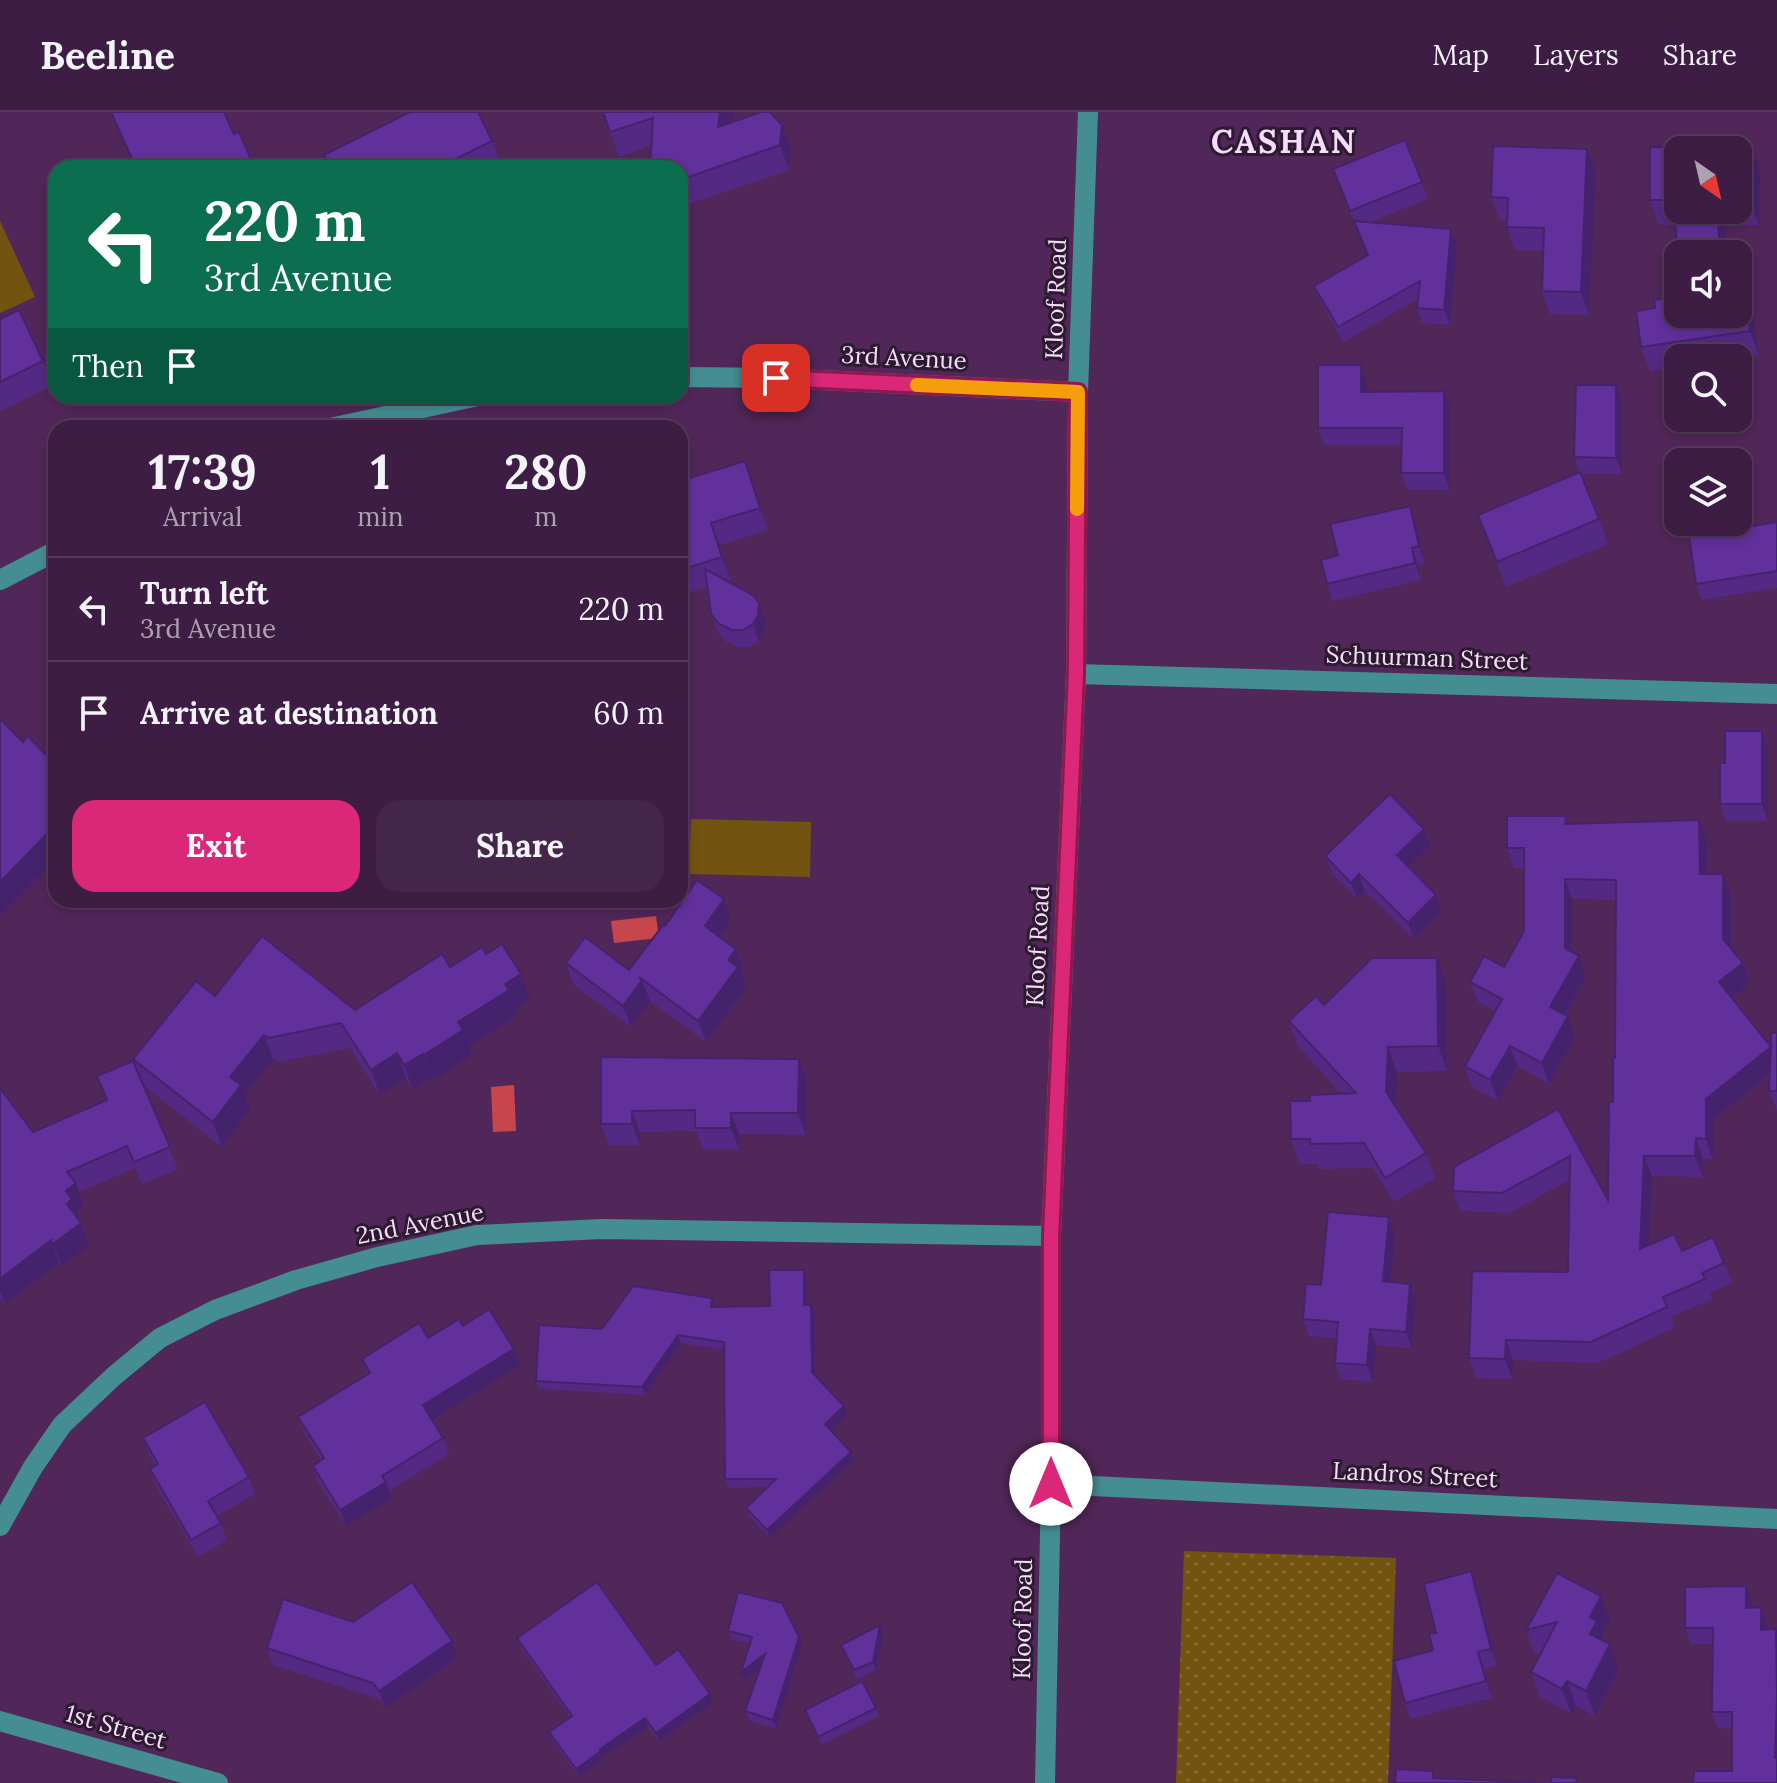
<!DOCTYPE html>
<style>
body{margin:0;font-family:Lora,serif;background:#44264a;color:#f1f3f6;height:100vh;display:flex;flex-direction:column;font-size:30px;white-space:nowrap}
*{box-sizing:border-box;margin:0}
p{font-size:26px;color:#ada2b2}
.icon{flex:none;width:44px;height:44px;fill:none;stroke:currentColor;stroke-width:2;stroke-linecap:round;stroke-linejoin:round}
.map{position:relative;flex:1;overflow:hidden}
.panel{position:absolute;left:48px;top:308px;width:640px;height:488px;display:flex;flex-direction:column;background:#3d1d43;border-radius:24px;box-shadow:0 4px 12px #0003,0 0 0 2px #563b5c}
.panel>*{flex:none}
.hud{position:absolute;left:48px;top:48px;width:640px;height:244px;border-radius:24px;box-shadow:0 4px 12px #0003,0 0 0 2px #563b5c;background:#0b6e4f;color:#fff;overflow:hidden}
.needle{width:52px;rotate:146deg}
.buttons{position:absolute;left:1664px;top:24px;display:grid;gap:16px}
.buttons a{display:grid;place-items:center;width:88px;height:88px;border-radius:16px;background:#3d1d43;box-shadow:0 4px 12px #0003,0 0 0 2px #563b5c;font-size:40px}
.pin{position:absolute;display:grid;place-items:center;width:68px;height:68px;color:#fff;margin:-34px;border-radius:16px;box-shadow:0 4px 12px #0006}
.me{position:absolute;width:88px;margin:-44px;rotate:0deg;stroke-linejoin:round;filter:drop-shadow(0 0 6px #0008)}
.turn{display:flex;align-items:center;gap:28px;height:168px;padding:0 24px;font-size:36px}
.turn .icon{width:104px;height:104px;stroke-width:2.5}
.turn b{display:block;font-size:56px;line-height:68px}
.then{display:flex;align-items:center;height:76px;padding:0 24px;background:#0003;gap:16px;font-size:30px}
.eta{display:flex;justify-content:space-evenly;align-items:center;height:136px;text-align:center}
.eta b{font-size:48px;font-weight:700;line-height:56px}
.cta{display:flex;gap:16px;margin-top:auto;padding:16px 24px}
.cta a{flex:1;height:92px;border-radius:24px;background:#db2777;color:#fff;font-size:32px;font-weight:700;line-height:92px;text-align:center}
.cta a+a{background:#44264a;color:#f1f3f6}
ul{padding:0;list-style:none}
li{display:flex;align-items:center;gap:24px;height:104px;padding:0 24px;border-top:2px solid #563b5c}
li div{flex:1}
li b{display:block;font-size:30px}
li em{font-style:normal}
header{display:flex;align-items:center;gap:48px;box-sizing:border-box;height:112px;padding:0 40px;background:#3d1d43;border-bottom:2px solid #563b5c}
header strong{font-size:38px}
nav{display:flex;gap:44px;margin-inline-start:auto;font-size:28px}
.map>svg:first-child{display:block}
.grass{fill:url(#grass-dots)}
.park{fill:#725310}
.water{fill:#c7464c}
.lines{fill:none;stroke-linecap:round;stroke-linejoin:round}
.minor{stroke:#448e93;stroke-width:20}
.wall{fill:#542984;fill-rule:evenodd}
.shaded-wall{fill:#45226c}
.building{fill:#62309a;stroke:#45226c;stroke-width:2}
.route-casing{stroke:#8e194d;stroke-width:20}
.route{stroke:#db2777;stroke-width:14}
.slow{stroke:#f59e0b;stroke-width:14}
.labels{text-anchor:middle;stroke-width:6;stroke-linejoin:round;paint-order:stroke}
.street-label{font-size:24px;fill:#f6dcfa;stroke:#2c1a30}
.district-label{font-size:32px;font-weight:bold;letter-spacing:2px;fill:#f6dcfa;stroke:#2c1a30}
</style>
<header>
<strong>Beeline</strong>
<nav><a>Map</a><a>Layers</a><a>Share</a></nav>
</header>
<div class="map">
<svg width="1777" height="1671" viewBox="0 0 1777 1671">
<defs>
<pattern id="grass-dots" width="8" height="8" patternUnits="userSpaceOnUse" patternTransform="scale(2)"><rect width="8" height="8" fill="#725310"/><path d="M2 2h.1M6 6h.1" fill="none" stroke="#876b34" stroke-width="1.8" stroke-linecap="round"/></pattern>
</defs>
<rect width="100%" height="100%" fill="#512759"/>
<path class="grass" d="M1184,1439L1396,1446L1388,1671H1176Z"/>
<g class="park">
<path d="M0,109L35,185L0,201Z"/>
<path d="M691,707L811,710L810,765L689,762Z"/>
</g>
<g class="water">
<path d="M656,804L659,826L614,831L611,809Z"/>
<path d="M514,973L516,1019L493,1020L491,975Z"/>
</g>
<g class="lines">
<g class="minor">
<path d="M680,265L776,266L1078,280"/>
<path d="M330,316L478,284"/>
<path d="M0,468L56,439"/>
<path d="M1076,562L1777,582"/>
<path d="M1051,1372L1777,1407"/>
<path d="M0,1414L33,1355L62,1313L114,1264L160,1226L215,1198L296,1168L377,1145L477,1123L602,1117L1051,1124"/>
<path d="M0,1609L218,1671"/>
<path d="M1045,1671L1051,1372V1124L1076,562L1078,280L1088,0"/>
</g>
</g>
<g class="wall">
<path d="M111,0L234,22L255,56H135Z"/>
<path d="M603,0L732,10L791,38L789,58L680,95V56L651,34L619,45Z"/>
<path d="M1405,28L1428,87L1370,110L1451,117L1457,131L1450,213L1422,211L1417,196L1418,187L1343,230L1320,188L1314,174L1368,144L1333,57Z"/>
<path d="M492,29L501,53L496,56H329L324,43Z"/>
<path d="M1650,35L1751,36L1760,60L1759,113H1725L1727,142H1678V146L1675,113H1659L1650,88ZM1678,38H1738V98H1678Z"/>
<path d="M1587,37L1596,60L1589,203L1550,202L1542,179L1543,139L1515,138L1507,115V109L1500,108L1491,85Z"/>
<path d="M1668,186L1753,200L1759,244L1738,247V246H1678V255L1650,259L1641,235L1655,196Z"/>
<path d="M0,207L43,249L52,274L0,299Z"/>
<path d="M1361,253L1367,270V280L1450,296V378H1408L1401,361L1402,333H1324L1318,316Z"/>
<path d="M1622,290V362H1580L1574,345Z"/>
<path d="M745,349L768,418L720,433L730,467L726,469L759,491L765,508L764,520L759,529L749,535H738L725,529L717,518L711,502L707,475L680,483V369Z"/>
<path d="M1478,403L1599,407L1608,432L1506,475Z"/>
<path d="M1777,410V476L1702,488L1696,472Z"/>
<path d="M1416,411L1425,451L1418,453L1421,468L1333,489L1327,472L1338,443Z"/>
<path d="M1762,619L1768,636V709H1726L1720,692L1725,651Z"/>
<path d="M23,630L49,646L56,644V747L0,804Z"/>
<path d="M1699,708L1707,729V762H1723L1731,782V836L1743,851L1750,871L1732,886L1771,935L1777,921V999L1769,979L1770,962L1714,1007L1713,1047H1703V1065L1652,1064L1649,1133L1682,1139L1724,1151L1732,1171L1710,1181L1712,1187L1671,1205L1674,1216L1598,1251L1513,1248L1512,1267L1476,1266L1469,1246L1568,1160L1569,1068L1509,1101L1460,1099L1453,1079L1558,997L1608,1088L1615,946L1616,788L1572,787V840L1579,844L1586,864L1565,903L1575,924L1549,972L1517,954L1498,989L1472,975L1465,954L1495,899L1478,890L1470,870L1504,855L1524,819V756H1514L1507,736L1568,712Z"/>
<path d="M1430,734L1408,755L1442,800L1414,827L1365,779L1357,787L1332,761L1325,744Z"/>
<path d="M731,808L720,825L736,837L743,858L741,861L746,876L706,930L650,889L631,915L573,872L566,851L629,858L665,814Z"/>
<path d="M486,842L530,887L515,896L518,903L469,934L472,943L433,968L432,966L413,978L406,966L380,983L350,936L278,950L273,947L245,983L250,998L222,1035L143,973L178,1057L142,1072L135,1056L79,1080L84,1094L77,1099L89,1133L62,1154L59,1151L5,1192L0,1186V976L33,1020L106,988L97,964L133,949L215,884L355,898L450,855Z"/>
<path d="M1446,870L1447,959L1397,960L1395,994L1426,1041L1435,1066L1394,1090L1373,1056L1319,1057L1318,1052H1300L1291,1027L1310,989L1342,982L1298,934L1289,909L1324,893Z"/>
<path d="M601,945L799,947L807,968L806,1023L739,1022V1037H703L696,1019L640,1020V1033H609L601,1012Z"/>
<path d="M1395,1122L1391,1170L1410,1172L1416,1189L1412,1237L1376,1233L1373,1270L1341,1267L1335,1251L1337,1226L1309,1224L1303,1207L1321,1173Z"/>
<path d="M807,1166V1193L815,1202V1263L847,1303L831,1318L854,1348L770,1426L750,1405L746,1396L768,1375L728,1376L725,1367L724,1238L681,1231L645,1283L539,1277L536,1269L602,1217L715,1194H770Z"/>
<path d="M463,1214L520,1253L432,1308L443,1326L449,1342L389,1379L392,1386L346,1414L318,1370L313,1354L321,1348L304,1321L298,1305L367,1262L362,1247L428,1226Z"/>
<path d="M143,1326L249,1365L255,1382L217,1404L221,1411L227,1428L198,1445L156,1374L150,1357L156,1354L149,1342Z"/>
<path d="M1471,1459L1477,1476L1497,1553L1484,1557L1492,1586L1411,1607L1405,1591L1433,1538L1436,1521Z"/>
<path d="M1557,1461L1610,1508L1602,1523L1619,1557L1595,1604L1576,1594L1571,1601L1540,1585L1531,1560L1541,1541L1535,1543L1526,1518Z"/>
<path d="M1752,1490V1496L1767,1512V1518L1776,1517L1777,1519V1671L1732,1659V1617L1718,1616L1712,1600L1713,1532H1691L1685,1516Z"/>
<path d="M353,1510L452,1529L458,1546L385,1596L379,1587L273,1553L267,1536Z"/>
<path d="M728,1519L802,1533L776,1617L749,1608L745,1599L760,1556L744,1568L741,1560L750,1532L731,1527Z"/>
<path d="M883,1522L876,1558L857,1567L841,1533Z"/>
<path d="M517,1526L656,1553L710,1582L713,1590L659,1629L648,1615L603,1645L604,1647L579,1665L552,1628L549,1620L570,1605L520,1535Z"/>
<path d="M876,1596L879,1604L821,1633L805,1598Z"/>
</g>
<g class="shaded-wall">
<path d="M720,0H733L727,40L718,15Z"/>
<path d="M782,13L791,38L789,58L780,33Z"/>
<path d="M1751,36L1760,60L1759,113L1750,89Z"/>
<path d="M1587,37L1596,60L1589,203L1581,180Z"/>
<path d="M1717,98H1719L1725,113L1727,142H1720Z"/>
<path d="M1451,117L1457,131L1450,213L1444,198Z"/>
<path d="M1744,175L1753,200L1759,244L1750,219Z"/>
<path d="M1361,253L1367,270V296L1361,280Z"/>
<path d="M1616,273L1622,290V362L1616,346Z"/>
<path d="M1444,279L1450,296V378L1444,361Z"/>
<path d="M745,349L753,371L768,418L760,396Z"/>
<path d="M1410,394L1416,411L1425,451L1419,434Z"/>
<path d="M711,411L720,433L730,467L722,445Z"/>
<path d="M1412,436L1418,453L1421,468L1415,451Z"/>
<path d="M759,491L765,508L764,520L759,529L753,512Z"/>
<path d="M1762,619L1768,636V709L1762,692Z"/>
<path d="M1699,708L1707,729V783L1700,762Z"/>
<path d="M1424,717L1430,734L1403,760L1397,743Z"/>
<path d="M47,722L56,747L0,804V770Z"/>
<path d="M1359,762L1365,779L1357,787L1351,771Z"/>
<path d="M1723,762L1731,782V847L1723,827Z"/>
<path d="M1565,767L1572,787V856L1579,844L1586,864L1558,915L1550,895L1565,836Z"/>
<path d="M1436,783L1442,800L1414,827L1408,811Z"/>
<path d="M724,787L731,808L713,835L705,814Z"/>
<path d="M736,837L743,858L741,861L746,876L706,930L698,909L728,848Z"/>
<path d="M1437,846L1446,870L1447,959L1438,934Z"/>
<path d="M1743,851L1750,871L1726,891L1719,870Z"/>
<path d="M521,862L530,887L515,896L518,903L469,934L472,943L433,968L424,943L458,910L505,872Z"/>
<path d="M642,868L650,889L631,915L623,894Z"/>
<path d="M1568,904L1575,924L1549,972L1542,951Z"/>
<path d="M264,923L273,947L245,983L250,998L222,1035L213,1010L230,965Z"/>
<path d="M1510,934L1517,954L1498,989L1490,968Z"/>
<path d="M1388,935L1397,960L1395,1005L1386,980Z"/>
<path d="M1771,935L1777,956L1714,1007L1713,1047L1706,1027V987Z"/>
<path d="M397,941L406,966L380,983L371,958Z"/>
<path d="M423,942L432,966L413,978L404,953Z"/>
<path d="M799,947L807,968L806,1023L798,1001Z"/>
<path d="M632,999L640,1020V1033L632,1012Z"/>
<path d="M731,1001L739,1022V1037L731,1016Z"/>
<path d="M1696,1026L1703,1047V1065L1695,1044Z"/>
<path d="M1644,1044L1652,1064L1648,1157L1640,1137Z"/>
<path d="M76,1071L84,1094L77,1099L80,1109L67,1092L66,1079Z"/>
<path d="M1389,1105L1395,1122L1389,1186L1383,1169Z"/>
<path d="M81,1111L89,1133L62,1154L53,1132Z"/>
<path d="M51,1128L59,1151L5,1192L0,1179V1167Z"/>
<path d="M804,1158L807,1166V1202L804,1193Z"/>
<path d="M1410,1172L1416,1189L1412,1237L1406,1220Z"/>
<path d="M811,1193L815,1202V1268L812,1260Z"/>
<path d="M1370,1217L1376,1233L1373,1270L1367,1253Z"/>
<path d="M678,1223L681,1231L645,1283L642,1275Z"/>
<path d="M1506,1228L1513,1248L1512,1267L1505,1247Z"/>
<path d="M514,1237L520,1253L429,1310L423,1293Z"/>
<path d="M844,1294L847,1303L828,1321L825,1312Z"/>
<path d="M851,1340L854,1348L770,1426L767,1418Z"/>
<path d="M386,1370L392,1386L346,1414L340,1398Z"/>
<path d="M1471,1459L1477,1476L1497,1553L1491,1537Z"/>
<path d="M1746,1474L1752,1490V1512L1746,1496Z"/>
<path d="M1601,1484L1610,1508L1602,1523L1606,1534L1590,1522V1505Z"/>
<path d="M1761,1495L1767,1512V1534L1761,1518Z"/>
<path d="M880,1513L883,1522L876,1558L873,1550Z"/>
<path d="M799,1525L802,1533L776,1617L773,1608Z"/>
<path d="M452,1529L458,1546L385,1596L379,1579Z"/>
<path d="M1610,1532L1619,1557L1595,1604L1586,1579Z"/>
<path d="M1478,1540L1484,1557L1492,1586L1486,1569Z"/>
<path d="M765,1542L768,1551L744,1568L741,1560Z"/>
<path d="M1567,1569L1576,1594L1571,1601L1562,1577Z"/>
<path d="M710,1582L713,1590L659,1629L656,1621Z"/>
<path d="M1777,1585V1652L1775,1646Z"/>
<path d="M645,1606L648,1615L603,1645L604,1647L579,1665L576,1657L600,1637Z"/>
</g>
<g class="building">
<path d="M111,0H224L234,22L239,20L255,56H136Z"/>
<path d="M410,0H478L492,29L437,56H331L324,43Z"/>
<path d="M603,0H720L718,15L761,0H770L782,13L780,33L680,68V56H650L653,6L610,20Z"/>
<path d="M1405,28L1422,70L1350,99L1333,57Z"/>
<path d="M1493,34L1587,37L1581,180L1542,179L1544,116L1507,115L1508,86L1491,85Z"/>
<path d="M1650,35L1751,36L1750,89H1738V38H1678V98H1717L1720,142H1678V146L1673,88H1650Z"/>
<path d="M1354,109L1451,117L1444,198L1417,196L1420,169L1338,215L1314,174L1368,143Z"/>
<path d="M1678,174V202H1738V176L1744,175L1750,219L1641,235L1636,199L1655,196L1654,188L1668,186L1667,176Z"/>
<path d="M19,198L43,249L0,270V207Z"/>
<path d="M1318,253H1361V280L1444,279V361H1401L1402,316H1318Z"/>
<path d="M1576,273H1616V346L1574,345Z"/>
<path d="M745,349L760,396L711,411L722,445L680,458V369Z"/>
<path d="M1580,360L1599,407L1497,450L1478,403Z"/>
<path d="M1410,394L1419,434L1412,436L1415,451L1327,472L1321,448L1338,443L1330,412Z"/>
<path d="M1777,410V459L1696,472L1689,424Z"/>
<path d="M705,457L753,483L759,491L758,503L753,512L743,518H732L719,512L711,502Z"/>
<path d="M0,607L23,630L28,624L49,646L56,644V720L47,722L0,770Z"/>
<path d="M1725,619H1762V692H1720V651H1725Z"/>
<path d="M1390,682L1424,717L1397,743L1436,783L1408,811L1359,762L1351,771L1325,744Z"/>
<path d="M1507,704H1566L1565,712L1699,708L1700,762H1723V827L1743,851L1719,870L1771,935V921H1777V979H1769L1771,935L1706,987V1027L1696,1026L1695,1044H1644L1640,1137L1674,1122L1682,1139L1713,1125L1724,1151L1702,1161L1705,1167L1663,1185L1667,1195L1591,1230L1506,1228L1505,1247L1469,1246L1472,1159L1568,1160L1570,1044L1502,1081L1453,1079L1454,1055L1558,997L1608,1088L1609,990H1613V946H1615L1616,768L1565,767V836L1579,844L1550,895L1568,904L1542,951L1510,934L1490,968L1465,954L1502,887L1470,870L1484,844L1504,855L1524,819V736H1507Z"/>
<path d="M697,768L724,787L705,814L736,837L728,848L738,855L698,909L639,865L642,868L623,894L566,851L585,825L629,858L663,813L665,814Z"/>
<path d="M262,824L355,898L442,842L450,855L482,835L486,842L502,832L521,862L505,872L509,878L458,910L463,918L424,943L423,942L404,953L397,941L371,958L341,911L269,926L264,923L230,965L241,973L213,1010L133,947L196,869L215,884Z"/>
<path d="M1372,846H1437L1438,934L1388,935L1386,980L1426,1041L1385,1066L1364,1031L1310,1032V1027H1291L1290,989H1310V983L1356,981L1289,909L1316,884L1324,893Z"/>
<path d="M601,945L799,947L798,1001H731V1016H695V998L632,999V1012H601Z"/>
<path d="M133,949L170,1035L134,1050L127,1034L67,1060L76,1071L66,1079L72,1087L67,1092L81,1111L53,1132L51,1128L0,1167V976L33,1020L107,988L97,964Z"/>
<path d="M1328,1100L1389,1105L1383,1169L1410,1172L1406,1220L1370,1217L1367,1253L1335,1251L1338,1210L1303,1207L1306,1172L1321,1173Z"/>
<path d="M769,1158H804V1193H811L812,1260L844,1294L825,1312L851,1340L767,1418L746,1396L776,1367H725L724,1230L678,1223L642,1275L536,1269L539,1213L602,1217L633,1174L712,1186L711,1195L770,1194Z"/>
<path d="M489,1197L514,1237L423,1293L443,1326L382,1364L386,1370L340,1398L313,1354L324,1346L298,1305L370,1261L362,1247L419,1211L428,1226L459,1207L463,1214Z"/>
<path d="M205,1290L249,1365L208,1389L221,1411L191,1428L150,1357L158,1352L143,1326Z"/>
<path d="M1471,1459L1491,1537L1478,1540L1486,1569L1405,1591L1394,1549L1433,1538L1429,1522L1436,1521L1424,1472Z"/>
<path d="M1557,1461L1601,1484L1590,1505L1597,1509L1590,1522L1610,1532L1586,1579L1567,1569L1562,1577L1531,1560L1557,1510L1526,1518Z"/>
<path d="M412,1470L452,1529L379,1579L373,1571L267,1536L283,1487L353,1510Z"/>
<path d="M597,1470L656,1553L678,1537L710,1582L656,1621L645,1606L600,1637L601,1639L576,1657L549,1620L572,1604L517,1526Z"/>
<path d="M1746,1474V1496L1761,1495V1518L1776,1517L1777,1585L1775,1646H1777V1671H1693L1694,1659H1732V1600H1712L1713,1516H1685V1475Z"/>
<path d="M738,1480L782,1491L799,1525L773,1608L745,1599L765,1542L741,1560L752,1525L728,1519Z"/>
<path d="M880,1513L873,1550L854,1558L841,1533Z"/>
<path d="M862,1569L876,1596L818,1625L805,1598Z"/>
<path d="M1396,1657L1433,1659V1666L1548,1671H1395Z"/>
<path d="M1551,1665L1577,1666L1576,1671H1551Z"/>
</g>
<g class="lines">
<g class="route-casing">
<path id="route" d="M776,266L1078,280L1076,562L1051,1124V1372"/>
</g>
<use href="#route" class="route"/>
<path class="slow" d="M917,273L1078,280L1077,397"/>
</g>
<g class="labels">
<g class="street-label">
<text transform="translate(1056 187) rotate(-88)" y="8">Kloof Road</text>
<text transform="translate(904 246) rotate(3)" y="8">3rd Avenue</text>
<text transform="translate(1427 546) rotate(2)" y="8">Schuurman Street</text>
<text transform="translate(1038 834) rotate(-87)" y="8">Kloof Road</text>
<text transform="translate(420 1112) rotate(-11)" y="8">2nd Avenue</text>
<text transform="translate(1415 1363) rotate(3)" y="8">Landros Street</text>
<text transform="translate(1023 1507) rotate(-89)" y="8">Kloof Road</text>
<text transform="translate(116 1615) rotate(16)" y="8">1st Street</text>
</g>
<g class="district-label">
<text x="1284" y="41">CASHAN</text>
</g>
</g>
</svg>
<div class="buttons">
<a><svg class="needle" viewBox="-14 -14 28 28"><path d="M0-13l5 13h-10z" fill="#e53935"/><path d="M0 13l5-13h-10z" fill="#ada2b2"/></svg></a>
<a><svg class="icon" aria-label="sound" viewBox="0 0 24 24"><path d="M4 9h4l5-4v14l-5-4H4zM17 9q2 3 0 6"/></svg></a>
<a><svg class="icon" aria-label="search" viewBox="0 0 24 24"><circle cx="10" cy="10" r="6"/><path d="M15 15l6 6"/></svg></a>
<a><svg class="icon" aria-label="layers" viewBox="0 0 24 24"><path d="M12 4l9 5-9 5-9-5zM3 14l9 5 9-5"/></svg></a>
</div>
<div class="pin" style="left:776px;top:266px;background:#d93025"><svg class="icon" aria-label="arrive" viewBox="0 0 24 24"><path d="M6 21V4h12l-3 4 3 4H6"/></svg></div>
<svg class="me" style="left:1051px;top:1372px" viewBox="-20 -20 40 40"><circle r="19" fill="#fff"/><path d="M0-13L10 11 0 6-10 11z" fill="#db2777"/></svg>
<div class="hud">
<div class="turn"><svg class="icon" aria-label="left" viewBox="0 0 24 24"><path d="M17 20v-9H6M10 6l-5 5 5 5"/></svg><div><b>220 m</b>3rd Avenue</div></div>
<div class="then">Then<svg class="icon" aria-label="arrive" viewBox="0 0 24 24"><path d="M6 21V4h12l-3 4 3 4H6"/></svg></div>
</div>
<section class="panel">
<div class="eta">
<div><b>17:39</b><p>Arrival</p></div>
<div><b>1</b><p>min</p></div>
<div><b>280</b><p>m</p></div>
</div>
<ul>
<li><svg class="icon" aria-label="left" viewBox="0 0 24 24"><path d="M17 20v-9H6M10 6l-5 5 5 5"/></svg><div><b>Turn left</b><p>3rd Avenue</p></div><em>220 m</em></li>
<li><svg class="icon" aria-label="arrive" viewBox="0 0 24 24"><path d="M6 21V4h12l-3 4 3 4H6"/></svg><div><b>Arrive at destination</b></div><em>60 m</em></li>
</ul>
<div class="cta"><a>Exit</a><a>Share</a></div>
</section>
</div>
